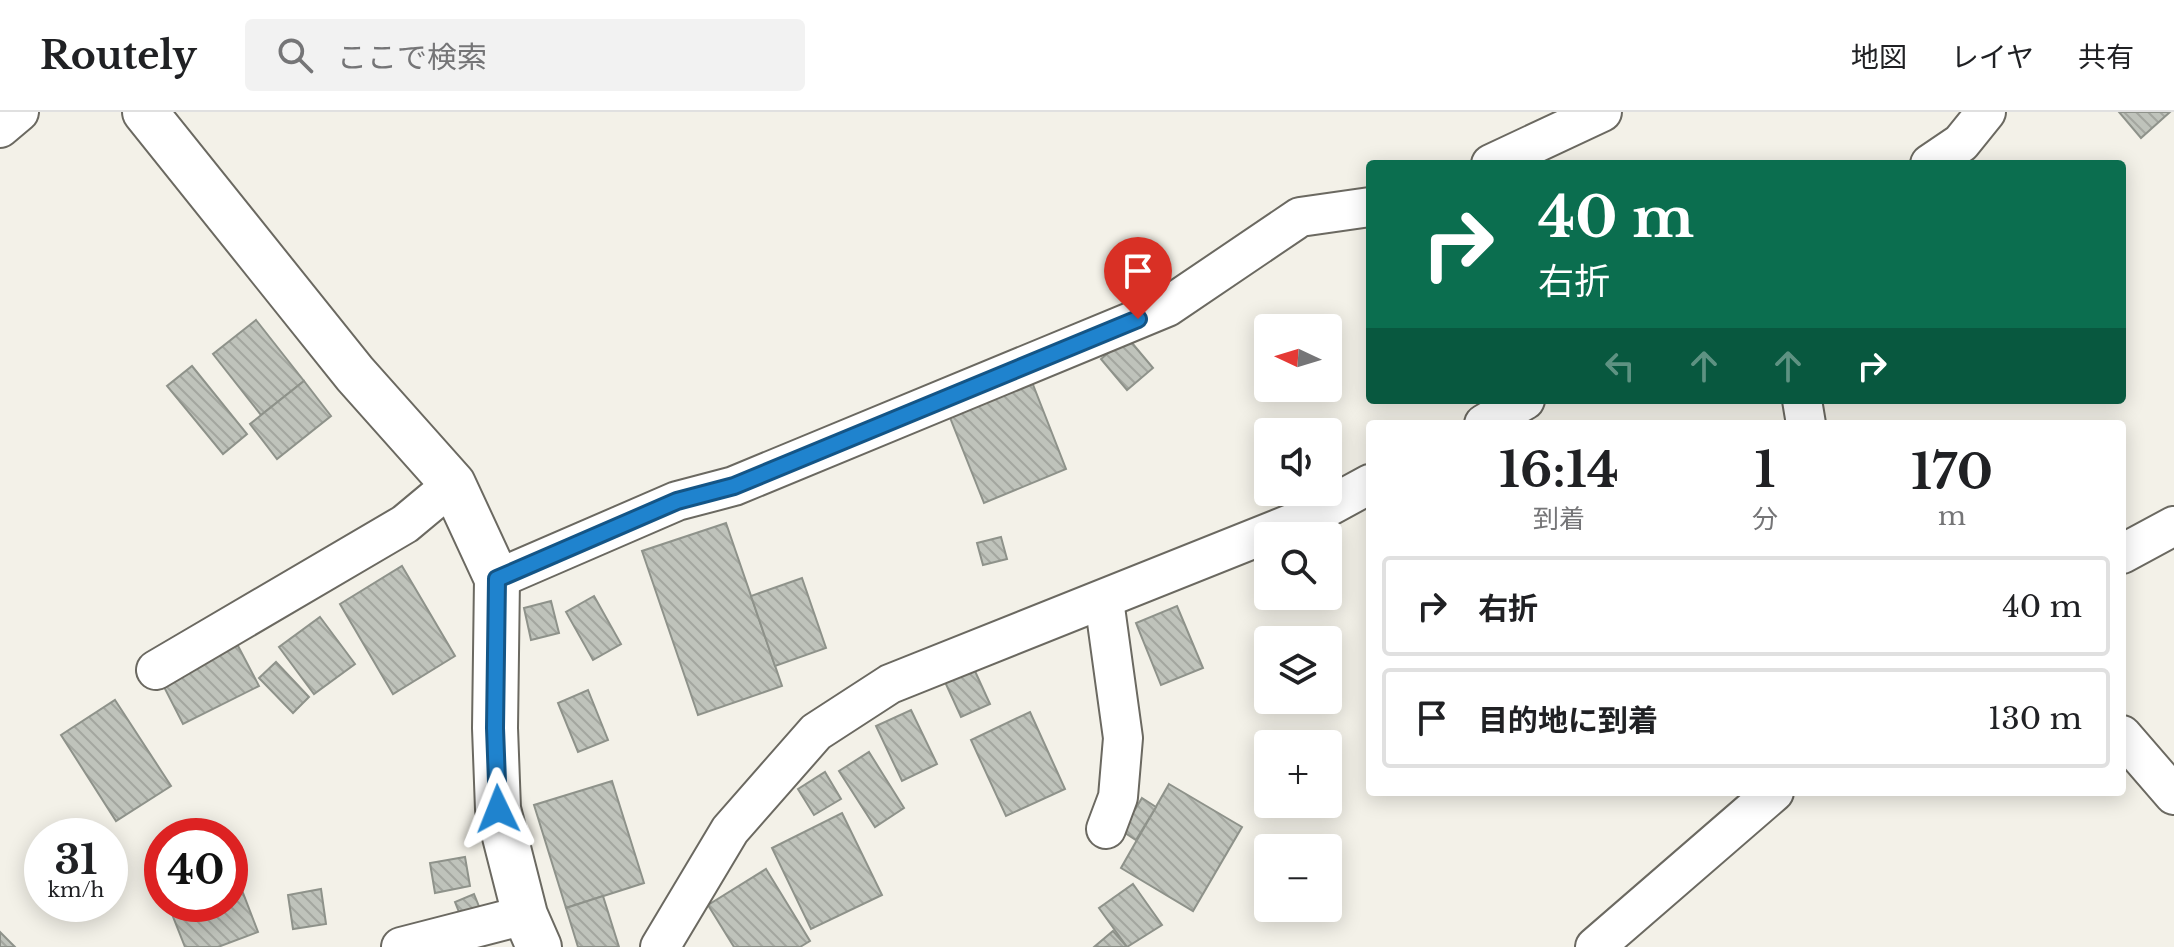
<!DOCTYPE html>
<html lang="ja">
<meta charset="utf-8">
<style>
body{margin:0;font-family:"Libre Baskerville","Noto Sans JP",serif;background:#f2f2f2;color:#202124;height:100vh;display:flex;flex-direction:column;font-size:30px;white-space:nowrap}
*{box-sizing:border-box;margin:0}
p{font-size:26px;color:#757577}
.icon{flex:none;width:44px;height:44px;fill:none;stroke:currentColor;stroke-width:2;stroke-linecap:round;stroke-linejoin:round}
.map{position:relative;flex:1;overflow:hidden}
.drawer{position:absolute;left:1366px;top:308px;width:760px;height:376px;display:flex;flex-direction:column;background:#fff;border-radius:8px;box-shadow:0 4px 20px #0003}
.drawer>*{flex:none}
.banner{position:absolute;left:1366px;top:48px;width:760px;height:244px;border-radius:8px;box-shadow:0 4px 20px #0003;background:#0b6e4f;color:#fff;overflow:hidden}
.needle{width:52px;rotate:274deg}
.controls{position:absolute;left:1254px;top:202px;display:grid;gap:16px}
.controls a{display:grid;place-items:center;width:88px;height:88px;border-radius:8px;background:#fff;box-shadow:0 4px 20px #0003;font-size:40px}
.speed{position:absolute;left:24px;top:706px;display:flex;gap:16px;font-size:40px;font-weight:700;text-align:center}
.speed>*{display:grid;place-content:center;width:104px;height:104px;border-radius:50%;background:#fff;box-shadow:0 4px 20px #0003;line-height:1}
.speed small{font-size:20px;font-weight:400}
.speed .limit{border:12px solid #d22;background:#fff;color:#111}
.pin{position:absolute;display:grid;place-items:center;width:68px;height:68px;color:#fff;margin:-82px -34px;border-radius:50% 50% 50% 0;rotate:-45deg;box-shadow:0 0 8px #0007}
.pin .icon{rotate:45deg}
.me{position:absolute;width:88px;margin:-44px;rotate:358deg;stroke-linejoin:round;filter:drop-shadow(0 0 6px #0008)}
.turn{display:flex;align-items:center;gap:28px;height:168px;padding:0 40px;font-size:36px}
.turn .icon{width:104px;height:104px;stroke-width:2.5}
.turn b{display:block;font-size:56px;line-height:68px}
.lanes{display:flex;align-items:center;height:76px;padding:0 40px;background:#0003;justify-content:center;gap:40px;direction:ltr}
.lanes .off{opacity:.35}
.eta{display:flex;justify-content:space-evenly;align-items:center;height:136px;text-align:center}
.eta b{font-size:48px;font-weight:700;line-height:56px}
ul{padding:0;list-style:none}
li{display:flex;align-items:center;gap:24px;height:100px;margin:0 16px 12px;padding:0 24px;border:4px solid #e0e0e0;border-radius:8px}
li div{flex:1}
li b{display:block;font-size:30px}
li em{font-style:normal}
header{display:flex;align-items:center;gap:48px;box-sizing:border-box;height:112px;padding:0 40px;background:#fff;border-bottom:2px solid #e0e0e0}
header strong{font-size:38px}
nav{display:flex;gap:44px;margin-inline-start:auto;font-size:28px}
.search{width:560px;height:72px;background:#f2f2f2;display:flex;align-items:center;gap:20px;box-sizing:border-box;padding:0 28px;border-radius:8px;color:#757577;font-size:30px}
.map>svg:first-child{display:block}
.building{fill:url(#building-back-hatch);stroke:#8e928a;stroke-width:2}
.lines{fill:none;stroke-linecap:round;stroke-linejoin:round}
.street-casing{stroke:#6b6961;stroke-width:42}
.secondary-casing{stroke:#6b6961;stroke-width:48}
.street{stroke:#fff;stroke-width:38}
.secondary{stroke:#fff;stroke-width:44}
.route-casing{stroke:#145586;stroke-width:20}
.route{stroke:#1f83ce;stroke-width:14}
</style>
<header>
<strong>Routely</strong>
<div class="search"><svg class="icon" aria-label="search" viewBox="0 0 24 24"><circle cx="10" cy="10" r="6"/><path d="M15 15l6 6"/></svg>ここで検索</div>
<nav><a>地図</a><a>レイヤ</a><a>共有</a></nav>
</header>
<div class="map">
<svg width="2174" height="835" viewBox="0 0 2174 835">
<defs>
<pattern id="building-back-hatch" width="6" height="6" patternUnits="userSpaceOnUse" patternTransform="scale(2)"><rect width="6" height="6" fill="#bfc3bb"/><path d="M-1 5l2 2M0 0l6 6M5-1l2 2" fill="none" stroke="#a3a69f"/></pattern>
</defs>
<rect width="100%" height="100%" fill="#f3f1e8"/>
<g class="building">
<path d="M2119,0H2170L2141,26Z"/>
<path d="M256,208L304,269L261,303L213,242Z"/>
<path d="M1127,225L1153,256L1127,278L1101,247Z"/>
<path d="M192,254L247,322L223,342L167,274Z"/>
<path d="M304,269L331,304L277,347L250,312Z"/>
<path d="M1032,270L1066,357L984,391L949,303Z"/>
<path d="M726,411L782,574L698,603L642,439Z"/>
<path d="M1001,425L1007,447L983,453L977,431Z"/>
<path d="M402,454L455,544L393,582L340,492Z"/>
<path d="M802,466L826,536L775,554L751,484Z"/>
<path d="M594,484L621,532L593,548L566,500Z"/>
<path d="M551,489L559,521L531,528L524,496Z"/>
<path d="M1177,494L1203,556L1161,573L1136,511Z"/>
<path d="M320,505L355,552L314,582L279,535Z"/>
<path d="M237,532L259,574L183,612L162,571Z"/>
<path d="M276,550L309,585L293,601L259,566Z"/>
<path d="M974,557L990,592L961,605L945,570Z"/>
<path d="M588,578L608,628L578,640L558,591Z"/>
<path d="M115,588L171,674L116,709L61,623Z"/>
<path d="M911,598L937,652L902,669L876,614Z"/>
<path d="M1030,600L1065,677L1006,704L971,628Z"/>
<path d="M869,640L904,696L875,715L839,659Z"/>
<path d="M825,660L841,687L814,703L798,677Z"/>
<path d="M612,669L644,771L566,796L534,693Z"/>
<path d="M1169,672L1242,715L1193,799L1121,756Z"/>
<path d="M1142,686L1156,695L1136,728L1122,719Z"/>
<path d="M842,701L882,783L811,817L772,736Z"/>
<path d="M465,745L470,774L435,781L430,751Z"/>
<path d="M230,747L258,820L218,835H185L168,792H230Z"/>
<path d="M766,757L810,829L800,835H734L708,793Z"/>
<path d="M1133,772L1162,813L1127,835L1099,796Z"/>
<path d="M321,777L326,812L293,817L288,783Z"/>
<path d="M474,782L480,797L461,805L455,790Z"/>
<path d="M603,784L619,835H578L566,796Z"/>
<path d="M1113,819L1127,835H1094Z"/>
<path d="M0,820L15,835H0Z"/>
</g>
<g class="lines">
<g class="street-casing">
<g id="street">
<path d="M0,16L19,0"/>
<path d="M1491,52L1602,0"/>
<path d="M1930,52L1961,31L1986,0"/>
<path d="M1802,288L1806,312"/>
<path d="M1484,312L1525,288"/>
<path d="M2122,442L2174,414"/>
<path d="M497,467L677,389L734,374L1167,195L1300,105L1370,95"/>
<path d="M1104,488L1123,626L1118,685L1106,717"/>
<path d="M156,558L405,412L453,372"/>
<path d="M2122,623L2174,683"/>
<path d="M401,835L525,803"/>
<path d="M660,835L730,718L816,620L890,572L1313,403L1370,372"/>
<path d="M1595,835L1774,680"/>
</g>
</g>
<g class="secondary-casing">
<path id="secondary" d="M145,0L355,262L453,372L497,467L495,616L498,697L525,803L539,835"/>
</g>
<use href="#street" class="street"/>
<use href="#secondary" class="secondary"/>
</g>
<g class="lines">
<g class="route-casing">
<path id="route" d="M498,697L495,616L497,467L677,389L734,374L1138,207"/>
</g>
<use href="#route" class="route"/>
</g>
</svg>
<div class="controls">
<a><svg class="needle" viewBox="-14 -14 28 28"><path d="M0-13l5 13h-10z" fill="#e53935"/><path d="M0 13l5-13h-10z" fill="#757577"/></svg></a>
<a><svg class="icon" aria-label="sound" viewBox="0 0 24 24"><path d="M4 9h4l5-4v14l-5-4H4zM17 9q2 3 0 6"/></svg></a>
<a><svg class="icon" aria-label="search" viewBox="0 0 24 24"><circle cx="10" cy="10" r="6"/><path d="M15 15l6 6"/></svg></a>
<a><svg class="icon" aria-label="layers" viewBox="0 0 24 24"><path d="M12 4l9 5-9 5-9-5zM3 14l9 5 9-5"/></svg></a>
<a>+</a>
<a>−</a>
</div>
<div class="speed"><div>31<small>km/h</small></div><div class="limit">40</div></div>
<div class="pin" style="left:1138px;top:207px;background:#d93025"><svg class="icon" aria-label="arrive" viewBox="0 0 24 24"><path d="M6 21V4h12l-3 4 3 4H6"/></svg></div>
<svg class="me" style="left:498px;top:697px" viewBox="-20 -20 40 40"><path d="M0-17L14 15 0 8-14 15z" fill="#1f83ce" stroke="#fff" stroke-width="4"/></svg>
<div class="banner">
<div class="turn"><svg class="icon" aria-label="right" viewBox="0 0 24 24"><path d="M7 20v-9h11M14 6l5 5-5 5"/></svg><div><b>40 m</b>右折</div></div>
<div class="lanes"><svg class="icon off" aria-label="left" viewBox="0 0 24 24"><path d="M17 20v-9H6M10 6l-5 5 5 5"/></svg><svg class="icon off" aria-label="ahead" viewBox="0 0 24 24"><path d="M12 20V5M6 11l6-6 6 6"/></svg><svg class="icon off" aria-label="ahead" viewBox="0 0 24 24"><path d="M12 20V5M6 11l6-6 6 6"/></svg><svg class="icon" aria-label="right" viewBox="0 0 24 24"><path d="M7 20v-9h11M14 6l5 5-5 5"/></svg></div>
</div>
<section class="drawer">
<div class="eta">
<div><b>16:14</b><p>到着</p></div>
<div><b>1</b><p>分</p></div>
<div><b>170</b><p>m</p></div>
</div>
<ul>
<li><svg class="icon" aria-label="right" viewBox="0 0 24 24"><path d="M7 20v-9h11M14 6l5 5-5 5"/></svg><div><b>右折</b></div><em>40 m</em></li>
<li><svg class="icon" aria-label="arrive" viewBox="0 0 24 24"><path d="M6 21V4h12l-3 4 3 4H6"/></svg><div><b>目的地に到着</b></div><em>130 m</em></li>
</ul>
</section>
</div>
